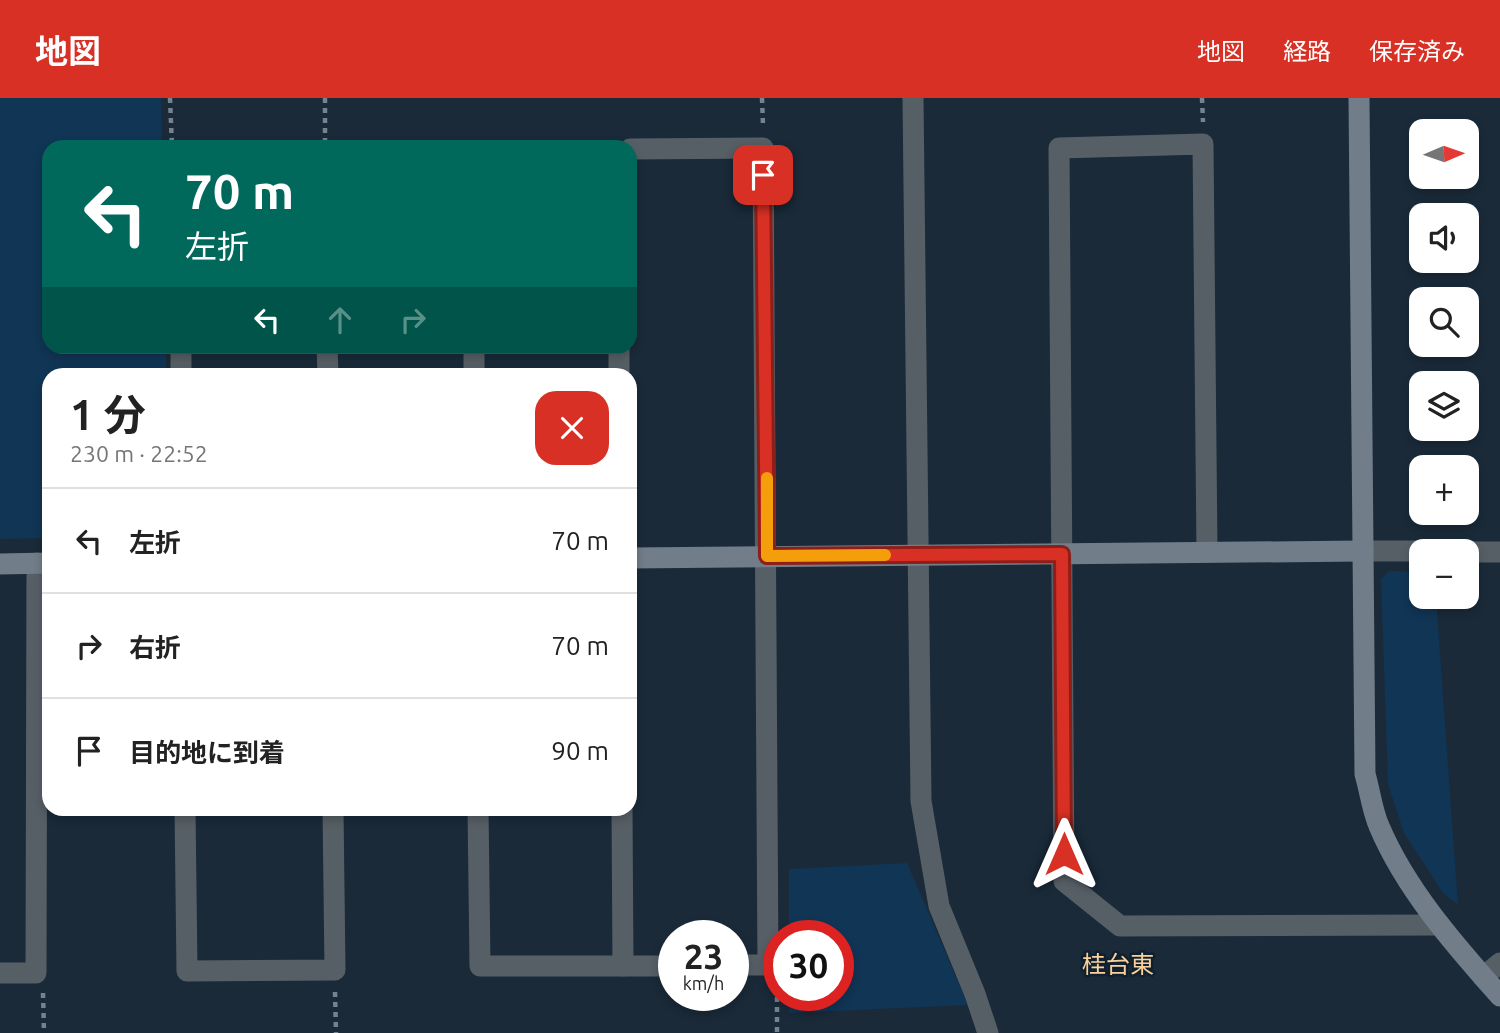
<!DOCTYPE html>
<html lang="ja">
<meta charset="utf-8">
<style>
body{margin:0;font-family:Ubuntu,"Noto Sans JP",sans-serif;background:#f6f6f6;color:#222;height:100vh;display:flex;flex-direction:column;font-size:26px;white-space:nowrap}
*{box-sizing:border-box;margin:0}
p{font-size:23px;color:#767676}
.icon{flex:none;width:38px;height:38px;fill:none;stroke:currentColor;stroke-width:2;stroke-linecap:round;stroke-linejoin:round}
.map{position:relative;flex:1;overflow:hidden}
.panel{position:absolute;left:42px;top:270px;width:595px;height:448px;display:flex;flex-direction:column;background:#fff;border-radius:21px;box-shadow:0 4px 10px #0003}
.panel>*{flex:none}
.hud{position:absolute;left:42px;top:42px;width:595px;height:214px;border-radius:21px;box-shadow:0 4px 10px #0003;background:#00695c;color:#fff;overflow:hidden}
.needle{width:46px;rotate:88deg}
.tools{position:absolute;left:1409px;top:21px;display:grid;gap:14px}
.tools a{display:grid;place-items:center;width:70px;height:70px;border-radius:14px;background:#fff;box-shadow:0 4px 10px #0003;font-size:35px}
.speed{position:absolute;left:658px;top:822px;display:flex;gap:14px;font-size:35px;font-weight:700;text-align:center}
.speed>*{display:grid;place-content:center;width:91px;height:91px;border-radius:50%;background:#fff;box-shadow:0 4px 10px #0003;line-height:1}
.speed small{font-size:18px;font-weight:400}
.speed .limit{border:10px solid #d22;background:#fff;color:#111}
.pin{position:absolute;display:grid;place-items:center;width:60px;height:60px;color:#fff;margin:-30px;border-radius:14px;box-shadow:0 4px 10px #0006}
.me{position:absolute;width:77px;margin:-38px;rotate:0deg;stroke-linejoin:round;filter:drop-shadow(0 0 5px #0008)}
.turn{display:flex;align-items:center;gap:24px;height:147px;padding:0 28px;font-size:32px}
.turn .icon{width:91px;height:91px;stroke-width:2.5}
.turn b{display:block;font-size:49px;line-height:60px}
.lanes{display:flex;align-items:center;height:66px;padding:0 28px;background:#0003;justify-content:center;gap:35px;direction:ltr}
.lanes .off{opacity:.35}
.round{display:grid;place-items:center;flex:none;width:74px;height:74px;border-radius:21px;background:#f6f6f6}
.headline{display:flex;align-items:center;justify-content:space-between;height:119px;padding:0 28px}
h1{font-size:42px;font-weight:700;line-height:52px}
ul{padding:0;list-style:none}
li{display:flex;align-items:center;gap:21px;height:105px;padding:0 28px;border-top:2px solid #e0e0e0}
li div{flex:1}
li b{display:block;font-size:26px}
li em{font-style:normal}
header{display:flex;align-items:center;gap:42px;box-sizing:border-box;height:98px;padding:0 35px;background:#d93025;color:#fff}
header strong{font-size:33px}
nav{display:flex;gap:38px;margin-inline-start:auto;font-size:24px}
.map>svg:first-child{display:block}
.green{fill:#113555}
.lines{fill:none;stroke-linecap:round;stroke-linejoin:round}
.path{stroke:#75838f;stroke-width:4.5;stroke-dasharray:5 5;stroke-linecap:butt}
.street{stroke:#575f66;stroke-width:21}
.secondary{stroke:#717d89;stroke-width:21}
.route-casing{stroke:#8d1f18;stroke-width:18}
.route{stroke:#d93025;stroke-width:12}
.slow{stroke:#f59e0b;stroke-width:12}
.labels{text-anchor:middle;stroke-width:5;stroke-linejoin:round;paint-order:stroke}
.neighbourhood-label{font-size:24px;fill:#f8d19d;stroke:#11202e}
</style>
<header>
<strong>地図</strong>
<nav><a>地図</a><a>経路</a><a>保存済み</a></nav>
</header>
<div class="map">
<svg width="1500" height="935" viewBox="0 0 1500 935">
<rect width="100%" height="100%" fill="#1a2a39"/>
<g class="green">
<path d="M0,0H161L162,49H49V248L166,249V276H49V440L0,441Z"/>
<path d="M1389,473L1421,474V499H1436L1458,807L1443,795L1404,735L1388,686L1381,482Z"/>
<path d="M907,765L968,907L789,915V898H838V838H789V771Z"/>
</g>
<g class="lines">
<g class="path">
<path d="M170,0L172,49"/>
<path d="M325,0V49"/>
<path d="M762,0L763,27"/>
<path d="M1202,0L1203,24"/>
<path d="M777,889V935"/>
<path d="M335,894L336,935"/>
<path d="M43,895L44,935"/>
</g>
<g class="street">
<path d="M913,0L921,703L939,808L975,896L988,935"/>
<path d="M630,51L763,50L768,867H733"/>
<path d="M181,248V276"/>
<path d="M327,248L328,276"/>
<path d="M474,248V276"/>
<path d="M619,248V276"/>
<path d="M1363,453H1421"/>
<path d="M1207,454L1203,46L1059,50L1064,783L1120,828L1440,827"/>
<path d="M1466,454H1500"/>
<path d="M185,710L187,873L335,872L333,710"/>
<path d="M478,710L480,868H674"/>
<path d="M622,710L623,868"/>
<path d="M0,875H36L37,465"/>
<path d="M1483,879L1500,865"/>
</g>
<g class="secondary">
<path d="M1359,0L1365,676C1370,693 1372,712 1379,728C1406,792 1455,847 1500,898"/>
<path d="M630,460L1363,453"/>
<path d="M0,466L49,465"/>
</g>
</g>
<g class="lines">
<g class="route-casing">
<path id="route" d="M763,77L767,458L1062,456L1064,756"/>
</g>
<use href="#route" class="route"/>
<path class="slow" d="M767,380V458L885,457"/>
</g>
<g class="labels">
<g class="neighbourhood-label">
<text x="1118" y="875">桂台東</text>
</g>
</g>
</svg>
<div class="tools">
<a><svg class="needle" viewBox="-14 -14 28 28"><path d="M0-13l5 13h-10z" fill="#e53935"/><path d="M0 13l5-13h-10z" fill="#767676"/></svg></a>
<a><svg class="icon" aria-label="sound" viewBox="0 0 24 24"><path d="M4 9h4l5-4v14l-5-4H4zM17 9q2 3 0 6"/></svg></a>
<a><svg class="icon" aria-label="search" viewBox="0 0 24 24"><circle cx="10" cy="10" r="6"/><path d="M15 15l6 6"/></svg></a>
<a><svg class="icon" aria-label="layers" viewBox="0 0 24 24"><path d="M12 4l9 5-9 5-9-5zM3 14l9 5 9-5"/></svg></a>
<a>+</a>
<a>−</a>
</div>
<div class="speed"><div>23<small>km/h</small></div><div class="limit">30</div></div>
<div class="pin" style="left:763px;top:77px;background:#d93025"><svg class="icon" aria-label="arrive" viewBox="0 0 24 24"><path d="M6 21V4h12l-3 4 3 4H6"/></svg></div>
<svg class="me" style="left:1064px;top:756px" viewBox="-20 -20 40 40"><path d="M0-17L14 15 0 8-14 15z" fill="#d93025" stroke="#fff" stroke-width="4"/></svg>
<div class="hud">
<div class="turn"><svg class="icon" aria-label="left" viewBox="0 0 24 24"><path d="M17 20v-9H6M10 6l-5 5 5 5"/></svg><div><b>70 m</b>左折</div></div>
<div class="lanes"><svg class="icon" aria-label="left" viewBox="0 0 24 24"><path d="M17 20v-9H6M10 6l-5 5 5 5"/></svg><svg class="icon off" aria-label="ahead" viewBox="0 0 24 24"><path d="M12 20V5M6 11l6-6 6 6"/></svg><svg class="icon off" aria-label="right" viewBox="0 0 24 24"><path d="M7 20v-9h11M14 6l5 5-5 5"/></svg></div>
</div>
<section class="panel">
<div class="headline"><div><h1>1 分</h1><p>230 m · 22:52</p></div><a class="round" style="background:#d93025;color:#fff"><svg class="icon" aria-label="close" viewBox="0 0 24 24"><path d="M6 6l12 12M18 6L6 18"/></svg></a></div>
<ul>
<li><svg class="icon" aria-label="left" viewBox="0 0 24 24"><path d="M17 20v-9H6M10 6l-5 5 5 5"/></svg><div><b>左折</b></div><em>70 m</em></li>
<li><svg class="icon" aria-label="right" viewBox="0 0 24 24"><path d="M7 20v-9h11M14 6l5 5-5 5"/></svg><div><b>右折</b></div><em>70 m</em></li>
<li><svg class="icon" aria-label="arrive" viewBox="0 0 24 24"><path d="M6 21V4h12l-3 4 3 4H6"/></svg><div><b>目的地に到着</b></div><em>90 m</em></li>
</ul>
</section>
</div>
